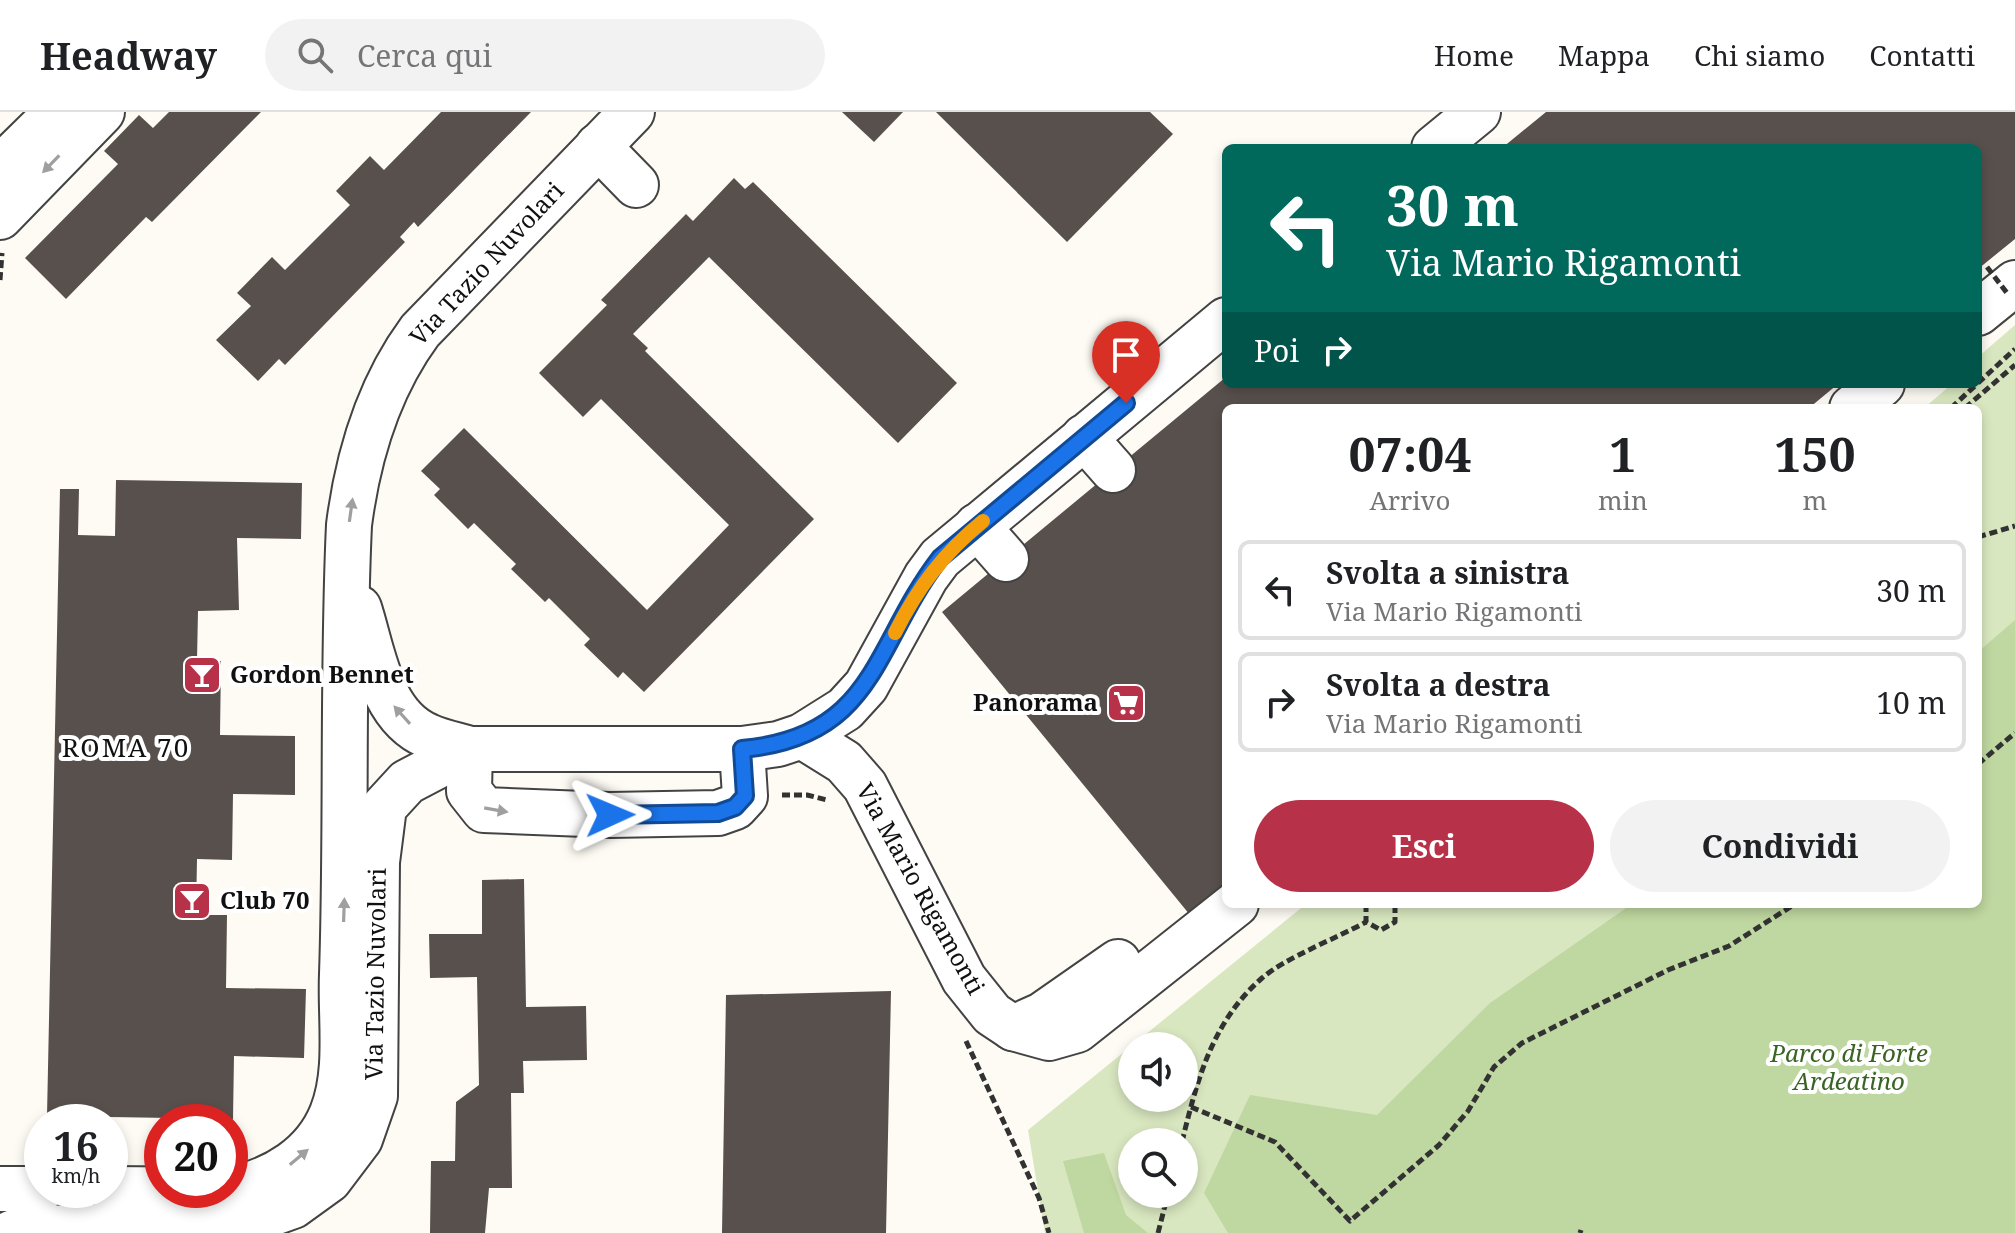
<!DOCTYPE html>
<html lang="it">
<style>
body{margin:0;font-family:"Noto Serif",serif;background:#f2f2f2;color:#202124;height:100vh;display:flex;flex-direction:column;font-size:30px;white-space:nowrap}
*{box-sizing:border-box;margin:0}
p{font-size:26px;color:#757577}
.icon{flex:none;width:44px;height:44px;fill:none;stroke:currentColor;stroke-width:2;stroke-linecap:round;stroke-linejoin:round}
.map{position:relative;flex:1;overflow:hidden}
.panel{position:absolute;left:1222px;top:292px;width:760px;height:504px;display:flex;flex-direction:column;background:#fff;border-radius:12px;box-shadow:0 4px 12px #0003}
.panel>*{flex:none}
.guide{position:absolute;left:1222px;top:32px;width:760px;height:244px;border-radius:12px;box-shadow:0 4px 12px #0003;background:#00695c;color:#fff;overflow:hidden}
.controls{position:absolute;left:1118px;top:920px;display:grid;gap:16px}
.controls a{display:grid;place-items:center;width:80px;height:80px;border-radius:50%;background:#fff;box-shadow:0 4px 12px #0003;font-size:40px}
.speed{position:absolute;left:24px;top:992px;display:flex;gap:16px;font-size:40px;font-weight:700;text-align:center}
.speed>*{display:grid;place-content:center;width:104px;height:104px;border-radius:50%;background:#fff;box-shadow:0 4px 12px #0003;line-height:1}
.speed small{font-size:20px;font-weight:400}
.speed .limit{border:12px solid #d22;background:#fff;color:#111}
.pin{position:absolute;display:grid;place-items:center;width:68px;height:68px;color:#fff;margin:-82px -34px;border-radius:50% 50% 50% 0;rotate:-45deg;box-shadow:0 0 8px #0007}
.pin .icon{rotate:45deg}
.me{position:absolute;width:88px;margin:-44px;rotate:89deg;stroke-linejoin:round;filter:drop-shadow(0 0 6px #0008)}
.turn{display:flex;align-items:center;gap:28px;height:168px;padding:0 32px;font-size:36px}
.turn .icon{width:104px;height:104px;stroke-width:2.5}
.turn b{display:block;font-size:56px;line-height:68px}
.then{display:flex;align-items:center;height:76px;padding:0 32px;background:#0003;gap:16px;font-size:30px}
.eta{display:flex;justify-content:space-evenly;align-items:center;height:136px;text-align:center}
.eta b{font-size:48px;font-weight:700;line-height:56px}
.cta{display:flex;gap:16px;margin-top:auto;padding:16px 32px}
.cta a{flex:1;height:92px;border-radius:48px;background:#b73248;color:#fff;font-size:32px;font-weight:700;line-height:92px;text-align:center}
.cta a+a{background:#f2f2f2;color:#202124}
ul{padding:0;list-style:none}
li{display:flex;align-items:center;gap:24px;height:100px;margin:0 16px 12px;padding:0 16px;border:4px solid #e0e0e0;border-radius:12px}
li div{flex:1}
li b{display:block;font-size:30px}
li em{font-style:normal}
header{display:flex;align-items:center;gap:48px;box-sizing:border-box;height:112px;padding:0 40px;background:#fff;border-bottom:2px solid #e0e0e0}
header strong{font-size:38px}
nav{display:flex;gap:44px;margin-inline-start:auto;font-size:28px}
.search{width:560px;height:72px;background:#f2f2f2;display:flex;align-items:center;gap:20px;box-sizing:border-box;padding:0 28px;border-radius:44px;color:#757577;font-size:30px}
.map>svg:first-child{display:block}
.green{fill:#d9e7c0;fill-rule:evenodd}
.forest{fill:#bfd7a0}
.building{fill:#58504d}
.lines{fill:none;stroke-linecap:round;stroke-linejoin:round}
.minor-casing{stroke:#434343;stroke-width:48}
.path{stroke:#323232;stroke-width:5;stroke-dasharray:8 4;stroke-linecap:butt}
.minor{stroke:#fff;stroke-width:44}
.path-bridge{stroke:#323232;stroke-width:5;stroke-dasharray:8 4;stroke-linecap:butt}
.oneway{fill:#9f9f9f}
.route-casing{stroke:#114b97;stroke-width:20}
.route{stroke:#1a73e8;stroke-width:14}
.slow{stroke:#f59e0b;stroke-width:14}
.labels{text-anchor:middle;stroke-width:8;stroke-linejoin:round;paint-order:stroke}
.street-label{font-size:24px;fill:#101010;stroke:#fff}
.poi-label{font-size:24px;font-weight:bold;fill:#101010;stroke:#fff;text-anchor:start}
.park-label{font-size:24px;font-style:italic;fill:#396424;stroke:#fff}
.neighbourhood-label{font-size:26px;letter-spacing:2px;fill:#101010;stroke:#fff}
</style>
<header>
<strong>Headway</strong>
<div class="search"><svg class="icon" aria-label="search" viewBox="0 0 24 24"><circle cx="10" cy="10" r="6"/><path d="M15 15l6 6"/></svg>Cerca qui</div>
<nav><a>Home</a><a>Mappa</a><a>Chi siamo</a><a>Contatti</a></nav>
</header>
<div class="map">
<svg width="2015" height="1121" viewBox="0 0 2015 1121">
<rect width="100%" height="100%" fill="#fefbf4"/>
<path class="green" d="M2015,213V1121H1045L1028,1018L1306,792H1978V296H1924L1952,272H1978V245ZM1132,934H1184V986H1132ZM1132,1030H1184V1082H1132Z"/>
<g class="forest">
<path d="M2015,508V1121H1228L1204,1081L1250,983L1377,1003L1490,891L1632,792H1978V540Z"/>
<path d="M1104,1041L1126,1103L1148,1121H1084L1063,1049Z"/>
</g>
<g class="building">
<path d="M169,0H261L152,110L146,105L66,187L25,146L118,52L104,39L139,3L153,16Z"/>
<path d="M441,0H531L418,115L414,110L400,125L405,130L285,253L279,247L258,269L216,228L251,194L237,181L272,145L285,158L350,93L336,79L370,44L384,58Z"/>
<path d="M842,0H903L874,30Z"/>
<path d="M936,0H1150L1173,22L1067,130Z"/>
<path d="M1546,0H2015V127L1978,157V36H1502Z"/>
<path d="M734,66L745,77L753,70L957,271L898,331L709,145L633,222L648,236L645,239L814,407L644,580L623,560L618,566L584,533L590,527L549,486L545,490L511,457L516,452L474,411L468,417L434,383L440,377L421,359L464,316L647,498L729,413L601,287L583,305L539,261L607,193L601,188L686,102L693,109Z"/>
<path d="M1226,265V272H1838L1809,296H1226V774L1190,803L942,500Z"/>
<path d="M116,368L302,371L301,427L237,426L239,498L198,499L197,548L221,549L220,623L295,624V683L233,682L232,748L197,747L196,803H227L226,876L306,877L304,946L234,944L233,1007L47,1004L60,377H79L78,423L115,424Z"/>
<path d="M524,767L526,895L586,894L587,948L523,949L524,981H511L512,1076H489L485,1121H430L431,1049H455L456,990L479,973L477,865L430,866L429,822H482V768Z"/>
<path d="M891,879L886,1121H722L726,883Z"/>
</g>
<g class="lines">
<g class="minor-casing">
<g id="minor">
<path d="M598,34L636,73"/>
<path d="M1434,36L1478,0"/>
<path d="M0,56L57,0"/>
<path d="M0,105L102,0"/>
<path d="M1978,201L2015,171"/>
<path d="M1852,296L1882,272"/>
<path d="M1084,325L1113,358"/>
<path d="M977,414L1006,447"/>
<path d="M359,496C373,539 380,604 428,624C441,630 457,633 470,637H742L778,632L802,624L845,597L866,574L926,465L940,446L1226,208"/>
<path d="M802,624L844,650L865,674L964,867L992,902L1013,916L1042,903L1118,850"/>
<path d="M470,637L469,679L484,698L610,703L718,701L735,695L745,684L742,637"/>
<path d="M1013,916L1049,926L1077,918L1236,792"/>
<path d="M0,1077H42"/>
<path d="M110,1077L226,1078"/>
<path d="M230,1077C274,1069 315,1044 332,1001C349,959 340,906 342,862C347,713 342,562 349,413C358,343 378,276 420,219L632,0"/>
<path d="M11,1121L24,1116L240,1113L293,1094L329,1068L360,1027L375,984L377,750L384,695L407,670L470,637"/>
</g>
</g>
<g class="path">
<path d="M0,168L2,141"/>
<path d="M1978,271L2015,237"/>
<path d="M1951,296L1977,272"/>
<path d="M1965,296L2015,253"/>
<path d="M1978,425L2015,414"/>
<path d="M1978,652L2015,621"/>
<path d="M782,683H807L827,688"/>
<path d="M1366,792V810L1381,818L1395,810V792"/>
<path d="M966,929L1039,1086L1049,1121"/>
<path d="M1191,995L1275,1030L1350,1109L1439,1033L1468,999L1494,955L1522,931L1668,858L1729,834L1795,792"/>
<path d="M1182,1030C1197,968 1212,910 1262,866C1285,846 1337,826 1366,810"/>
<path d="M1158,1121L1168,1082"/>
<path d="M1580,1121L1581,1118"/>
</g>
<use href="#minor" class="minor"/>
<path class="path-bridge" d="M1987,155L2007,181"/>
</g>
<defs><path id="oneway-solid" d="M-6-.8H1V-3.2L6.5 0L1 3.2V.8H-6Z" transform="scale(2)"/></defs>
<g class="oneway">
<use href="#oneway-solid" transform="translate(51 52) rotate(134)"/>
<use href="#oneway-solid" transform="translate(351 398) rotate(-82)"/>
<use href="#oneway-solid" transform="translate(402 603) rotate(-132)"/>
<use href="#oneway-solid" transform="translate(496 698) rotate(10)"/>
<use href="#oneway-solid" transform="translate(344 798) rotate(-88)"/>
<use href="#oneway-solid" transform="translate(299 1045) rotate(-40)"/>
</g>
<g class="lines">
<g class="route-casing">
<path id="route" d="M610,703L718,701L735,695L745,684L742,637C876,625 873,533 940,446L1126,291"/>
</g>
<use href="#route" class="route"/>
<path class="slow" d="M895,521C918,475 943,442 983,409"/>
</g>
<defs>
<g id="bar-square" transform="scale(2)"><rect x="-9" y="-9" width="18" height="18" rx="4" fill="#b73248" stroke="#fff"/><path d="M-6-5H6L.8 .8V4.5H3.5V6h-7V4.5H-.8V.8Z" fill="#fff"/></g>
<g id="supermarket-square" transform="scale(2)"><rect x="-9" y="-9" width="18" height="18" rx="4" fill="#b73248" stroke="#fff"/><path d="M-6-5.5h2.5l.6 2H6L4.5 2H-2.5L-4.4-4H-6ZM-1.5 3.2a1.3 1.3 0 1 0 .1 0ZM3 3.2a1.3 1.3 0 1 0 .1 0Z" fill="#fff"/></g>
</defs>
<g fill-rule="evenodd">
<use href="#bar-square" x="202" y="563"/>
<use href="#supermarket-square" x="1126" y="591"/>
<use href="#bar-square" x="192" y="789"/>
</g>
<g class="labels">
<g class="street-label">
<text transform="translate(487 152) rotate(-47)" y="8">Via Tazio Nuvolari</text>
<text transform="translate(920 777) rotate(61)" y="8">Via Mario Rigamonti</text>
<text transform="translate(376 862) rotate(-89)" y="8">Via Tazio Nuvolari</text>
</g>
<g class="poi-label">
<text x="230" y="571">Gordon Bennet</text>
<text x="1098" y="599" text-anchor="end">Panorama</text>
<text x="220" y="797">Club 70</text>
</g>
<g class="park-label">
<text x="1849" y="950">Parco di Forte<tspan x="1849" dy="28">Ardeatino</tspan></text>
</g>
<g class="neighbourhood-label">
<text x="126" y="645">ROMA 70</text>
</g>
</g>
</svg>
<div class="controls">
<a><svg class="icon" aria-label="sound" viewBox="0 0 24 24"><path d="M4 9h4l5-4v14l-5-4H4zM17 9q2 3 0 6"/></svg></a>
<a><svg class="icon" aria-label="search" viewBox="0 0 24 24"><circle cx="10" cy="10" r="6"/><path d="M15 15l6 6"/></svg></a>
</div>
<div class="speed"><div>16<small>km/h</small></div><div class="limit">20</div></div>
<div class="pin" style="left:1126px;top:291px;background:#d93025"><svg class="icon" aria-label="arrive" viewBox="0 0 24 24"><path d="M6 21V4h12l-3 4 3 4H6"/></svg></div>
<svg class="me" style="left:610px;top:703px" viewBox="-20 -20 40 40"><path d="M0-17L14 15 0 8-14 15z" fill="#1a73e8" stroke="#fff" stroke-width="4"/></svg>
<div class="guide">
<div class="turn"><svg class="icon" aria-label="left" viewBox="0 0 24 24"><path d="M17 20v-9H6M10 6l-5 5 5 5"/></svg><div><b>30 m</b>Via Mario Rigamonti</div></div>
<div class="then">Poi<svg class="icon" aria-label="right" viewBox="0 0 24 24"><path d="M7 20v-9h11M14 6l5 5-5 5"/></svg></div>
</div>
<section class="panel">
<div class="eta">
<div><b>07:04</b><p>Arrivo</p></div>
<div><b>1</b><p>min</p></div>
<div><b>150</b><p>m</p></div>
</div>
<ul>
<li><svg class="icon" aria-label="left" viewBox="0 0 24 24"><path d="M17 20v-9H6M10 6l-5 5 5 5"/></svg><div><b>Svolta a sinistra</b><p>Via Mario Rigamonti</p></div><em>30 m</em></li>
<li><svg class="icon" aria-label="right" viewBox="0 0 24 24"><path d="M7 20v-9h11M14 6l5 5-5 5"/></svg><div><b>Svolta a destra</b><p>Via Mario Rigamonti</p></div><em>10 m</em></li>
</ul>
<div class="cta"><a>Esci</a><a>Condividi</a></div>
</section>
</div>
